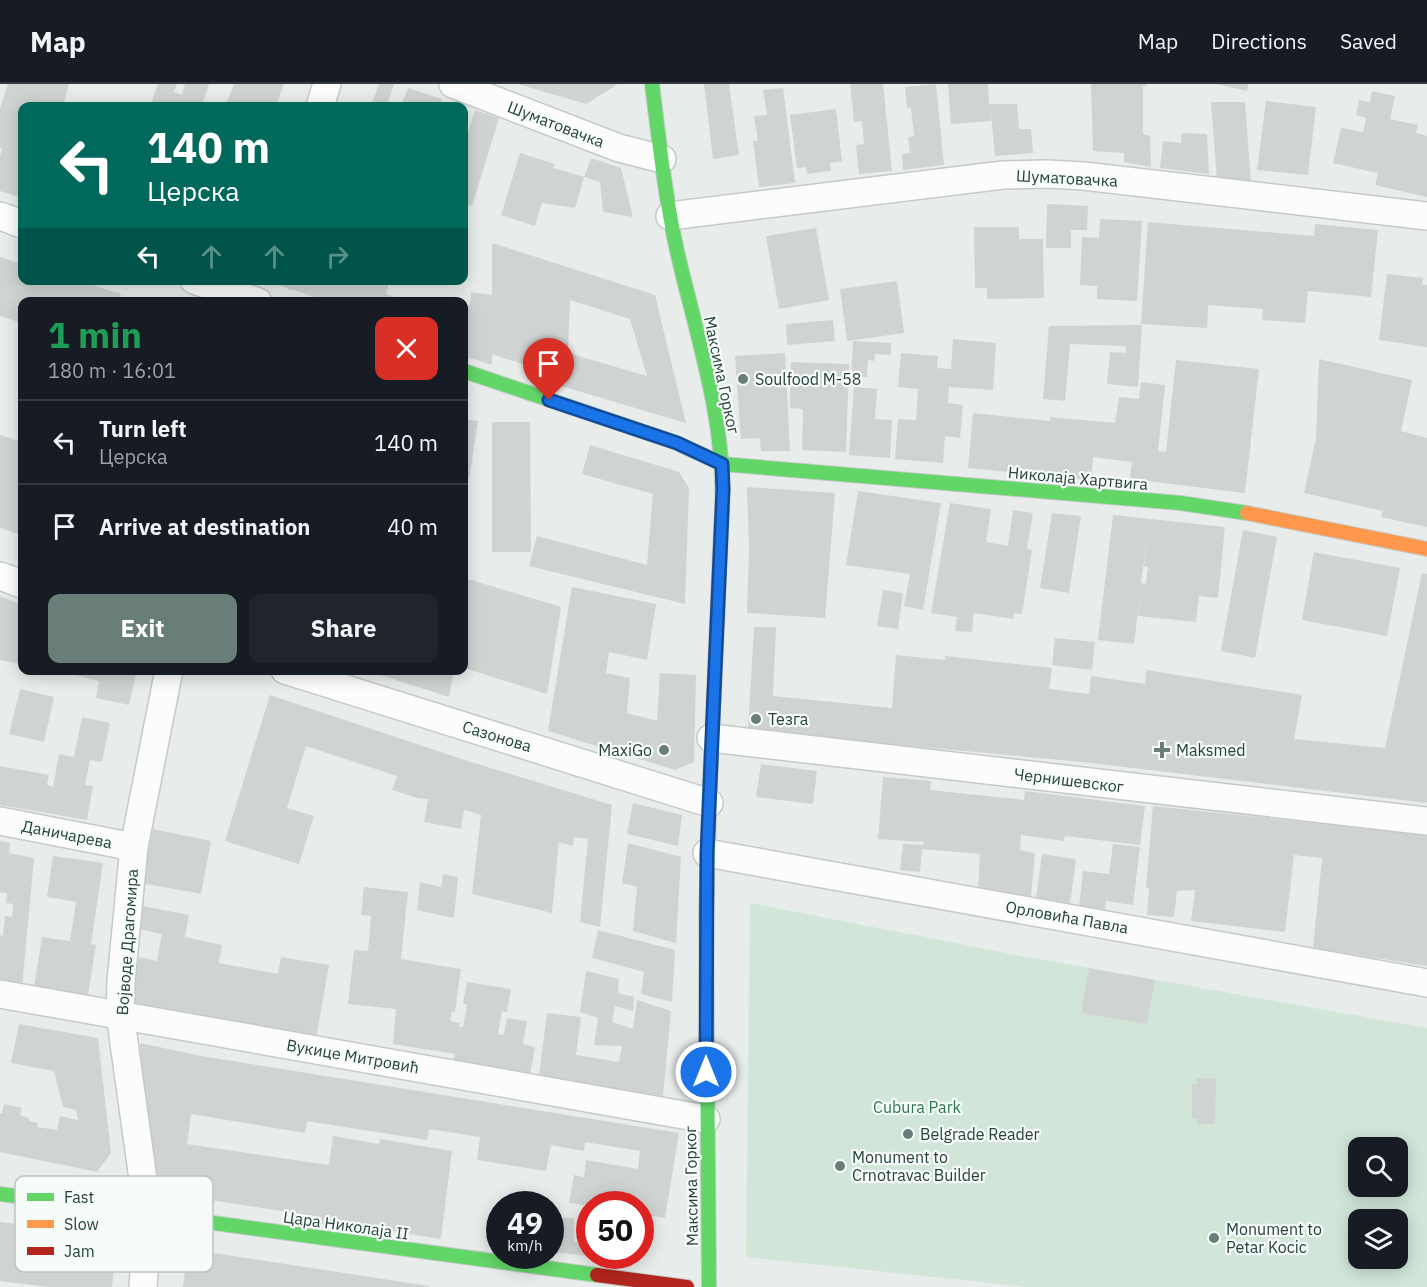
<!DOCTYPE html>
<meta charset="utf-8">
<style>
body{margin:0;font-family:"IBM Plex Sans",sans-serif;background:#20242c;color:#f1f3f6;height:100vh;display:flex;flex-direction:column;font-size:22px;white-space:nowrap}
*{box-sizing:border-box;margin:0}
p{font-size:20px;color:#9ea1a6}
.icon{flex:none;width:33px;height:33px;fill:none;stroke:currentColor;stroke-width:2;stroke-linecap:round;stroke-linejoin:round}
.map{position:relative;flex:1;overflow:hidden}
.sheet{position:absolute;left:18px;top:213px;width:450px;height:378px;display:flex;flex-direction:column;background:#171b24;border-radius:12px;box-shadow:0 3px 15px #0003}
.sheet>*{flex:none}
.top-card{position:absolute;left:18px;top:18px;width:450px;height:183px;border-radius:12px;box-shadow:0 3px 15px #0003;background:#00695c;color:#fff;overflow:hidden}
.buttons{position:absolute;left:1348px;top:1053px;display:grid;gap:12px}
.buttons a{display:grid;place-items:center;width:60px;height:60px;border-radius:12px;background:#171b24;box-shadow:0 3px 15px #0003;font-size:30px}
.speed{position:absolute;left:486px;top:1107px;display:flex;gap:12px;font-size:30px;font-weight:700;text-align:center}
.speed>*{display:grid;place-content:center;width:78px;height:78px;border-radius:50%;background:#171b24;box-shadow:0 3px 15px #0003;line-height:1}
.speed small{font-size:15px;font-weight:400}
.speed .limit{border:9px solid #d22;background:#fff;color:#111}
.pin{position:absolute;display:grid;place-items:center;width:51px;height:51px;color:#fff;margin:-62px -26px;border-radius:50% 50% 50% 0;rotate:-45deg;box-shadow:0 0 6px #0007}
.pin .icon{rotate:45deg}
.me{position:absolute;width:66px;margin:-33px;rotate:0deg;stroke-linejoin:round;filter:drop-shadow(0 0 4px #0008)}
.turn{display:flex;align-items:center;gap:21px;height:126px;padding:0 30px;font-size:27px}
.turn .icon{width:78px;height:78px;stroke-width:2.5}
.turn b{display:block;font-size:42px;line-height:51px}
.lanes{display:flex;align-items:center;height:57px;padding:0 30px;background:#0003;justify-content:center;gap:30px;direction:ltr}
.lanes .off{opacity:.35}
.round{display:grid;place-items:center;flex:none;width:63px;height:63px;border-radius:12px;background:#20242c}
.summary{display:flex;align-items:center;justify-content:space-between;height:102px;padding:0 30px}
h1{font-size:36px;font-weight:800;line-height:45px;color:#1e9e55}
.cta{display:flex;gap:12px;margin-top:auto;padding:12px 30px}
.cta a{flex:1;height:69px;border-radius:12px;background:#697e78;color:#fff;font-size:24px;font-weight:800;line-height:69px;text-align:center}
.cta a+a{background:#20242c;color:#f1f3f6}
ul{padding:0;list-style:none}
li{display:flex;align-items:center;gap:18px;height:84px;padding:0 30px;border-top:2px solid #363941}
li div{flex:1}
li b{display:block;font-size:22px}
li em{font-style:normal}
header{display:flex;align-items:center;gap:36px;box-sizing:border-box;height:84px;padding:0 30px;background:#171b24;border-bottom:2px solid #363941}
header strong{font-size:28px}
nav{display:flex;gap:33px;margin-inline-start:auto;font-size:21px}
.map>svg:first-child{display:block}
.green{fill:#d1e6d8;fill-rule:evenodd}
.building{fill:#cfd4d2;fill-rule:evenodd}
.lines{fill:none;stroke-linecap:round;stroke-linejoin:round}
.street-casing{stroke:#c5cac8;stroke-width:30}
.fast-casing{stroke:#c3cbc8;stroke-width:16}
.slow-casing{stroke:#c3cbc8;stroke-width:16}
.jam-casing{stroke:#c3cbc8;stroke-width:16}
.street{stroke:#fcfcfc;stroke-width:27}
.fast{stroke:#63d668;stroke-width:14}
.slow{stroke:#ff974d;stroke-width:14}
.jam{stroke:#b3261e;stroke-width:14}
.route-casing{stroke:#114b97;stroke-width:15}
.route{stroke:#1a73e8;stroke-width:10}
.poi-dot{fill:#697e78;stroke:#f7fbf9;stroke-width:2}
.labels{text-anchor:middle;stroke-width:4.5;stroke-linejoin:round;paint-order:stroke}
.street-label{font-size:16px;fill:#24423a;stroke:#f7fbf9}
.poi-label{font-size:16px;fill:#24423a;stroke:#f7fbf9;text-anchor:start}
.park-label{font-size:16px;fill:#2d7a4b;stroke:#f7fbf9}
.key{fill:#f7fbf9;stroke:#b8c4c0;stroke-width:1.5}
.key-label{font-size:16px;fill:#24423a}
</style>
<header>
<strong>Map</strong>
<nav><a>Map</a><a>Directions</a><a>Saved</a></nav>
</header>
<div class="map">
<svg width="1427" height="1203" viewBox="0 0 1427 1203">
<rect width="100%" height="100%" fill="#e8edeb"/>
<path class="green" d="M750,819L1021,872L1427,944V1203H1028L746,1173ZM1359,1064H1398V1102H1359ZM1359,1136H1398V1174H1359Z"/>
<g class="building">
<path d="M8,0H69L63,22H22V114L0,107V72L2,65L0,64V24Z"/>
<path d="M158,0H177L174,8L182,11L185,0H209L202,21L206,22H150Z"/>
<path d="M234,0H284L276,22H265L255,19L254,22H225Z"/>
<path d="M379,0H394L387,22H371Z"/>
<path d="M518,0H618L586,20Z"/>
<path d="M704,0H729L739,71L713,75Z"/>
<path d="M850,0H883L892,87L859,90L856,61L864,60L862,37L854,38Z"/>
<path d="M936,0L944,81L903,86L902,70L910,69L908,53L914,52L911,24H907L905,3Z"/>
<path d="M948,0H988L989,20H1017L1019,45H1031L1033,69L995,72L991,30V37L951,40Z"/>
<path d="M1091,0H1147L1146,2H1143V50L1150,52L1151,83L1124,78V69L1093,67Z"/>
<path d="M1217,0H1248L1247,7Z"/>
<path d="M408,4L442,15L441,19L450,22H401Z"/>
<path d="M783,4L795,99L759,103L753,57H758L754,32L767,31L763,6Z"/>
<path d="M1372,7L1395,12L1390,35L1418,41L1416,49L1427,52V113L1375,101L1378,89L1333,79L1341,44L1363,48L1366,34L1356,31L1359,16L1370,18Z"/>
<path d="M1266,17L1316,23L1308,91L1257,86Z"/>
<path d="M1211,18H1245L1251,99L1217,96Z"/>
<path d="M836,25L842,77L830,79L831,87L807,90L806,83L797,84L790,31Z"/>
<path d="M475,26L499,34L472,122L464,120V62Z"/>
<path d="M1182,49L1207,50L1209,90L1160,84L1163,57L1181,59Z"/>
<path d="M520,69L555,80L553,84L584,93L575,124L542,119L535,142L501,131Z"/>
<path d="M591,74L621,84L633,133L603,128L600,98L584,93Z"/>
<path d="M1047,120L1088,122L1087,146H1071V164H1046Z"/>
<path d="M1100,135L1142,137L1137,217L1097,215V202L1080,201L1082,153L1099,154Z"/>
<path d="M1148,138L1314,152L1315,140L1378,146L1371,213L1308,207L1305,239L1262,236L1263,225L1208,221L1207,244L1141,240Z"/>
<path d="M974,143H1019V155H1043L1044,214L987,215V204H975Z"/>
<path d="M816,144L829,216L779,225L766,152Z"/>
<path d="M492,159L655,211L686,339L541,296V286L492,270V281L464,272V220L470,221L471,208L492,211ZM570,216L630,235L647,292L568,269Z"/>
<path d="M0,173L22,180V196H77L121,210L118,218H22V239L0,232Z"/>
<path d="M1387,190L1423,194L1422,201H1427V263L1379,256Z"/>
<path d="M282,196H390L386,210L408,218H330L281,202Z"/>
<path d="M897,197L904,249L847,257L840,205Z"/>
<path d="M833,236L835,257L787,261L786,240Z"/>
<path d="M1142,241L1138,303L1107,300L1110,268L1126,269V262L1070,260L1065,317L1043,315L1049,242Z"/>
<path d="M953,255L996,259L993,306L949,303L948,319L963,321L960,354L945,352L943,379L895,375L898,335L916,336L918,305L898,303L901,269L938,272L937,284L951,285Z"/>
<path d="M853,257L891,259V271L875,270L874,277L868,276L867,293H851Z"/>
<path d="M785,269L790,367H761L760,354L741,355L735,272Z"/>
<path d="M1319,275L1412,296L1401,347L1427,354V443L1381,433L1383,427L1304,409L1316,354Z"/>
<path d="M1176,276L1259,285L1245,409L1130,395L1132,378L1093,373L1091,396L968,384L973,329L1050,337V333L1115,339L1119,313L1139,315L1141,298L1165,301L1158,367L1166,368Z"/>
<path d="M791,278L849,280L846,368L802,366L803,325L790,324Z"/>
<path d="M854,303L877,305L875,335L892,336L890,374L849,371Z"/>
<path d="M464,335L478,337L469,395L464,394Z"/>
<path d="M492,338H530L531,468H492Z"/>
<path d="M0,351L22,358V451L0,444Z"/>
<path d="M590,361L679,388L689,404L685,520L529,482L537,452L647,481L653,410L582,390Z"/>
<path d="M747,403L835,409L825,534L747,529L749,464Z"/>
<path d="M858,407L941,419L923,526L904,522L910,490L846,481Z"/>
<path d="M950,419L991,425L986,458L1008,462L1013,426L1033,429L1027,465L1032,466L1022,530L1014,529V535L974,529L972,548L955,547L957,533L931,529Z"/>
<path d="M1052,429L1081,432L1069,509L1040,504Z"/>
<path d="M1113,431L1225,443L1218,514L1199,512L1196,538L1138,532L1141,504L1134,560L1098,556ZM1148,448L1144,482L1148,483L1146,500L1141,499Z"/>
<path d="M1243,446L1277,453L1255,574L1221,567Z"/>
<path d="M1314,468L1400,484L1387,552L1302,536Z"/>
<path d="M1422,489L1427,490V719L1082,678L748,647L754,543H776L773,612L892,624L896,571L945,576V572L1052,584L1049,605L1089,610L1091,592L1145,600L1146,586L1302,611L1294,655L1385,664Z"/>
<path d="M468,495L561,523L547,610L464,584V525Z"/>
<path d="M572,503L656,520L647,576L609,568L606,589L630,594L627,629L657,637L660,589L696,591L694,678L675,686L548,647Z"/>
<path d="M883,506L903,509L898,545L877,542Z"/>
<path d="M0,512L22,521V580L0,576Z"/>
<path d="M1055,554L1095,558L1092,586L1052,581Z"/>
<path d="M55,586H137L129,621L96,614L99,597Z"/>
<path d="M454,586L449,613L368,587V586Z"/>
<path d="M20,605L54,613L44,658L9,650Z"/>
<path d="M270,611L471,678L612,721L600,843L580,838L588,755L574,753L573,762L559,758L552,829L472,810L481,731L464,726L461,745L424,738L428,715L417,714L392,706L397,692L306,662L287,724L314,732L299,780L225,757Z"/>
<path d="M82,633L110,639L102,678L90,676L85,701L93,702L87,736L0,721V682L49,691L47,701L53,703L59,670L74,673Z"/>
<path d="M761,680L817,687L813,720L756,713Z"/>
<path d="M883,693L931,697L930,706L1024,716L1025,707L1145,722L1140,761L1065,752L1064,757L1021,751L1020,766L1035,769L1031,813L978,804L980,770L922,765L920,788L900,786L903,760L923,761L924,758L878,755Z"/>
<path d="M633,719L682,731L678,762L627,750Z"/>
<path d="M1153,722L1427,751V882L1313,864L1322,774L1294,771L1285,848L1191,837L1195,806L1177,807L1174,833L1147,831L1149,804H1146Z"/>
<path d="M153,745L211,757L201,810L142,799Z"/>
<path d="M0,757L10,759L9,769L34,774L22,903L0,898V851L3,852L5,832L12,833L13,820L6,819L7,809L0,808Z"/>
<path d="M628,759L681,773L676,859L633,847L637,803L622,799Z"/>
<path d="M1113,760L1140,763L1133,821L1106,817L1105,826L1079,823L1083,787L1109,790Z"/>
<path d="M1042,770L1076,775L1070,819L1036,814Z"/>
<path d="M53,772L103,779L91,860L96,861L88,912L34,903L42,853L70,857L76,818L47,813Z"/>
<path d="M443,790L458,793L454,834L417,826L420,798L441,803Z"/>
<path d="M364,803L408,808L401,875L461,885L455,928L452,927L450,937L460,939L459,943H463L467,921L463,920L467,898L511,905L507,928L502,927L498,950L504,951L507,934L527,937L523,960L535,963L530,991L453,978L455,970L393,960L396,925L348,920L354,866L368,867L371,832L361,831Z"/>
<path d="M137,821L189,831L185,853L222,861L219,879L278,890L281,873L329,881L316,955L129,921L139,873L157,877L162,850L133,844Z"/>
<path d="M598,846L675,866L672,918L641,910L644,888L592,874Z"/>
<path d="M1089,884L1155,896L1147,940L1081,929Z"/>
<path d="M586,887L619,895L618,909L634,913L633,927L615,922L612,938L633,945L637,916L671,927L663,1012L539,992L547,929L581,933L576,971L619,978L622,962L594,961L598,934L580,928Z"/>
<path d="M19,940L98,954L111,1069L97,1088L0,1068V1029H2L4,1020L22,1024L20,1031L29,1034V1037L38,1039L37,1043L57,1046L60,1032L78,1036L76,1026L63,1023L54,987L11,979Z"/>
<path d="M140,959L201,972L679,1049L665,1134L640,1130V1120L590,1122L569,1119L574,1091L584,1093L586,1076L638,1085L640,1067L585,1058L584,1067L551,1061L546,1087L477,1076L480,1053L429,1045L427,1056L307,1037L305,1049L191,1030L187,1060L329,1081L333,1052L379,1060L380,1055L452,1067L441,1155L366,1143V1147L320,1140L321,1133L152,1107L143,1028Z"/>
<path d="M1197,994H1216L1215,1040H1197V1035H1192V1000H1197Z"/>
<path d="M490,1130L500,1131V1160L486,1158Z"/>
<path d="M550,1134H574V1158H589L590,1172L550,1168Z"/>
<path d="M0,1138L118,1151L112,1203H49L0,1197Z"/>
<path d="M188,1165L429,1202V1203H183Z"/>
</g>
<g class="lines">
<g class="street-casing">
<g id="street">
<path d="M453,0L619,64L662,75"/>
<path d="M320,22L327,0"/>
<path d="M0,132L22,140"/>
<path d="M670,132L1003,91L1046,90L1084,92L1427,132"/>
<path d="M194,196L258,218"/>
<path d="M0,492L22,500"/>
<path d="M285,586L709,719"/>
<path d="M711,654L1427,737"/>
<path d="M0,737L134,763"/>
<path d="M707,769L1427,899"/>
<path d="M0,910L706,1035"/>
<path d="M143,1203L148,1131L120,930L121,897L134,763L169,586"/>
</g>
</g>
<g class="fast-casing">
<g id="fast">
<path d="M652,0C659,56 665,112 677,167C696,250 726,336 722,423"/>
<path d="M464,287L677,359L722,380L1180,419L1247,429"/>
<path d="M0,1110L597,1191"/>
<path d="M709,1203L706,827L710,698"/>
</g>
</g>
<g class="slow-casing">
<g id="slow">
<path d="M1247,429L1427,465"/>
<path d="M710,698L722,423"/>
</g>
</g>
<g class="jam-casing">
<path id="jam" d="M597,1191L687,1203"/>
</g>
<use href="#street" class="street"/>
<use href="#fast" class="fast"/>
<use href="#slow" class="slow"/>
<use href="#jam" class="jam"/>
</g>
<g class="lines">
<g class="route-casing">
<path id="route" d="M549,316L677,359L722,380L723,405L707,769L706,988"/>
</g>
<use href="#route" class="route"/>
</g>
<g class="poi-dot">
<circle cx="743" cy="295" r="6"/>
<circle cx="756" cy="635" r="6"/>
<circle cx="664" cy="666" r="6"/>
<path d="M1159 657h6v6h6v6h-6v6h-6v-6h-6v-6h6z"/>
<circle cx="908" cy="1050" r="6"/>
<circle cx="840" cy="1082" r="6"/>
<circle cx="1214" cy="1154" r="6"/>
</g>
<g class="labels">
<g class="street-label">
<text transform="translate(556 40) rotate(21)" y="6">Шуматовачка</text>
<text transform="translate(1067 94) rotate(3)" y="6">Шуматовачка</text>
<text transform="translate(722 291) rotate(78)" y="6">Максима Горког</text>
<text transform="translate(1078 394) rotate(5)" y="6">Николаја Хартвига</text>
<text transform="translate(497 652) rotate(17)" y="6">Сазонова</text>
<text transform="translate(1069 696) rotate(7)" y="6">Чернишевског</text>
<text transform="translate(67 750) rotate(11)" y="6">Даничарева</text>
<text transform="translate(1067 833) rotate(10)" y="6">Орловића Павла</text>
<text transform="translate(127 858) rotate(-86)" y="6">Војводе Драгомира</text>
<text transform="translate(353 972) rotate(10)" y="6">Вукице Митровић</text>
<text transform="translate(691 1102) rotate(-91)" y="6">Максима Горког</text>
<text transform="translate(346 1141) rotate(8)" y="6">Цара Николаја II</text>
</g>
<g class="poi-label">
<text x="755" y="301">Soulfood M-58</text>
<text x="768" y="641">Тезга</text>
<text x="652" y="672" text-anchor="end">MaxiGo</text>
<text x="1176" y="672">Maksmed</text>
<text x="920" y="1056">Belgrade Reader</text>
<text x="852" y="1079">Monument to<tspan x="852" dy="18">Crnotravac Builder</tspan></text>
<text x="1226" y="1151">Monument to<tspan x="1226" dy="18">Petar Kocic</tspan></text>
</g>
<g class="park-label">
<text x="917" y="1029">Cubura Park</text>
</g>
</g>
<rect x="15" y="1092" width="198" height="96" rx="9" class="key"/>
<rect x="27" y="1109" width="27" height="8" fill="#63d668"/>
<rect x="27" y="1136" width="27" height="8" fill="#ff974d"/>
<rect x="27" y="1163" width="27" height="8" fill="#b3261e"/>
<g class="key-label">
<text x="64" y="1119">Fast</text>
<text x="64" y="1146">Slow</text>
<text x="64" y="1173">Jam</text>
</g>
</svg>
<div class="buttons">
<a><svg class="icon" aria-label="search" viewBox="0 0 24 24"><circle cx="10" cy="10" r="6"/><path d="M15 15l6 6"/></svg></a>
<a><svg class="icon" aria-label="layers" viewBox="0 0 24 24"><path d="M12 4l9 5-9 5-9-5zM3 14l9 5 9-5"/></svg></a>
</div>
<div class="speed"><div>49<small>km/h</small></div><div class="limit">50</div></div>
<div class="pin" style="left:549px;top:316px;background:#d93025"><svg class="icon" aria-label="arrive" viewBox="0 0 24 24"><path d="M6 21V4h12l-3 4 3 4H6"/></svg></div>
<svg class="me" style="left:706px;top:988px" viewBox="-20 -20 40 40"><circle r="17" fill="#1a73e8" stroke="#fff" stroke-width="3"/><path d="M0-11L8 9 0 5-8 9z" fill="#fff"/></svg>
<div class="top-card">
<div class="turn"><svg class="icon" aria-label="left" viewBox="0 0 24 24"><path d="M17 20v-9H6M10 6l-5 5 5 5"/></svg><div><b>140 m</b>Церска</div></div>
<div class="lanes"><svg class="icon" aria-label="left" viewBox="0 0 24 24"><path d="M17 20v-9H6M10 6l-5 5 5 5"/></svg><svg class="icon off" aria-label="ahead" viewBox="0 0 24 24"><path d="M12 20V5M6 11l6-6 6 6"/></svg><svg class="icon off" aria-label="ahead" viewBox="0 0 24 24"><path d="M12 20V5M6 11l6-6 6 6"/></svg><svg class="icon off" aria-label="right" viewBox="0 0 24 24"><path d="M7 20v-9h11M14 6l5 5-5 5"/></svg></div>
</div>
<section class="sheet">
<div class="summary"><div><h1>1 min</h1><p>180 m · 16:01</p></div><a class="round" style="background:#d93025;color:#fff"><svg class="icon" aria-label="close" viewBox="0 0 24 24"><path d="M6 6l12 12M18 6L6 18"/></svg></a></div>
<ul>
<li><svg class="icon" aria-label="left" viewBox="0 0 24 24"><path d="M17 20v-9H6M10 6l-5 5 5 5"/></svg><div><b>Turn left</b><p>Церска</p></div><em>140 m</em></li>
<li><svg class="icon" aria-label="arrive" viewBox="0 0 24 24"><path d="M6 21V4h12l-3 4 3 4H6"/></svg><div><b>Arrive at destination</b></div><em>40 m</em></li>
</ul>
<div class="cta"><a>Exit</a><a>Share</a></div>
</section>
</div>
